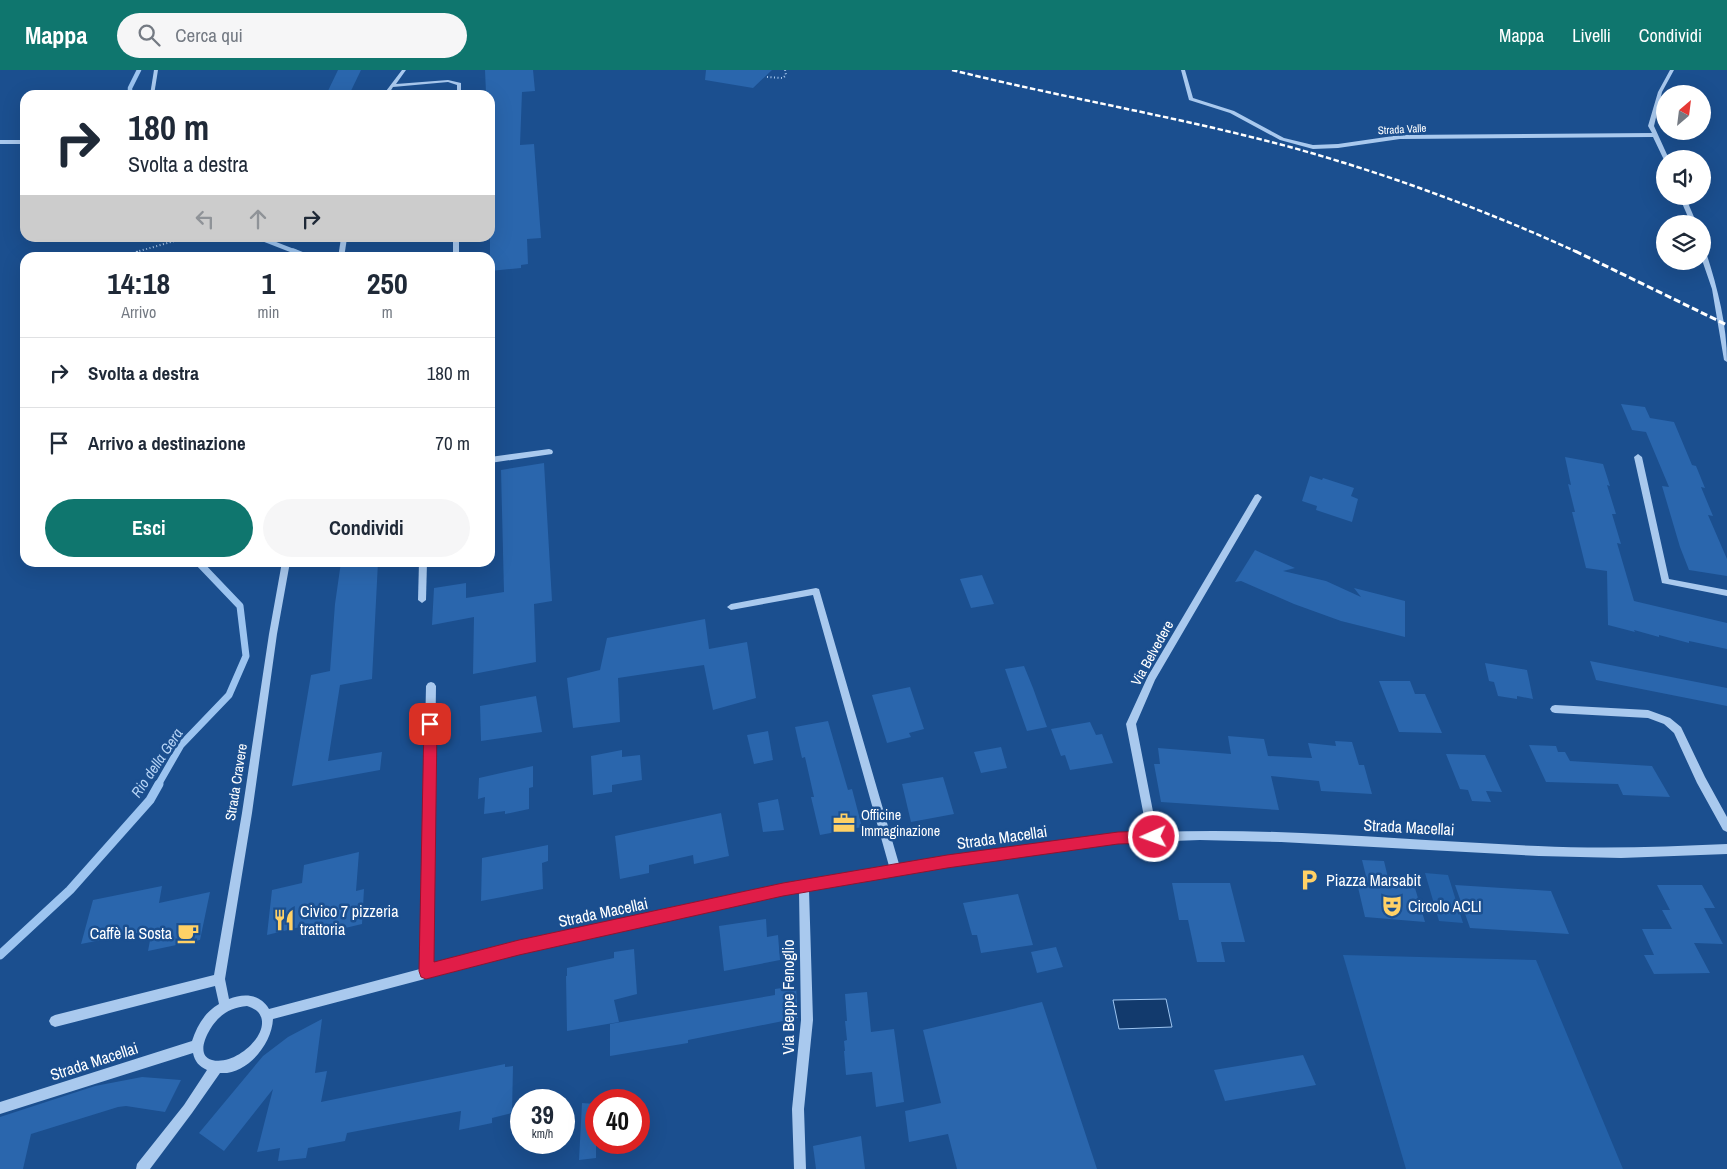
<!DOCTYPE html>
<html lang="it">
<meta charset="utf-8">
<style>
body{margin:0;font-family:"Archivo Narrow",sans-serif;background:#f6f6f7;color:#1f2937;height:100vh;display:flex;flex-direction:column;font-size:19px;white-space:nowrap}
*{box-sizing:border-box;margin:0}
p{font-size:16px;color:#747a83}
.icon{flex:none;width:28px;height:28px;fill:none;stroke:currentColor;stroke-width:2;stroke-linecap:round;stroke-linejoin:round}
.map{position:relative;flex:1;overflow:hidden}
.drawer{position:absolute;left:20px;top:182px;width:475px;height:315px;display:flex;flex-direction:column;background:#fff;border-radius:15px;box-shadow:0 5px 20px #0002}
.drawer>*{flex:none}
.banner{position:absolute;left:20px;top:20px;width:475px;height:152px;border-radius:15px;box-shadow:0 5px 20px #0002;background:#fff;color:#1f2937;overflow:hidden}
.needle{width:32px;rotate:28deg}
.controls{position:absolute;left:1656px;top:15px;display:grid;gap:10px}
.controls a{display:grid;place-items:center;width:55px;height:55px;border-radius:50%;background:#fff;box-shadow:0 5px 20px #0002;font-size:25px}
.speed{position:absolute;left:510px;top:1019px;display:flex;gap:10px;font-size:25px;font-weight:700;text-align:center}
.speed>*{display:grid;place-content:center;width:65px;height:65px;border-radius:50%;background:#fff;box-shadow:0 5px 20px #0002;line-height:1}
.speed small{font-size:12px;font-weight:400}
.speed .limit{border:8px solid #d22;background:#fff;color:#111}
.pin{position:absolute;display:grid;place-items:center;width:42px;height:42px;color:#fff;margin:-21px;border-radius:10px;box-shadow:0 2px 8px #0006}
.me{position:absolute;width:55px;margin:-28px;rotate:268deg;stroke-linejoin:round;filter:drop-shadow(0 0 4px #0008)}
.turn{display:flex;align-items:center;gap:18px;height:105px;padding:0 25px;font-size:22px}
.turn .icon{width:65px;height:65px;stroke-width:2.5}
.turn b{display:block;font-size:35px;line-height:42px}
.lanes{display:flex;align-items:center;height:48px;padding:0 25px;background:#0003;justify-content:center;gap:25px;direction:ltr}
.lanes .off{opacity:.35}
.eta{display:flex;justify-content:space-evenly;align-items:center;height:85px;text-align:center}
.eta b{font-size:30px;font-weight:800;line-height:35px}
.button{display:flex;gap:10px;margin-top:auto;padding:10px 25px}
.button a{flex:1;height:58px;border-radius:30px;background:#0f766e;color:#fff;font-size:20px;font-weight:800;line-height:58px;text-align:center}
.button a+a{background:#f6f6f7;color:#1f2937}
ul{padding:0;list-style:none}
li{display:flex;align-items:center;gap:15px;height:70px;padding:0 25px;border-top:1px solid #e0e1e3}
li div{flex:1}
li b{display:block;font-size:19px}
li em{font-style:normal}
header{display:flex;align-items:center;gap:30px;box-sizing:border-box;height:70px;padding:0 25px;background:#0f766e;color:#fff}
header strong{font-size:24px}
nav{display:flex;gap:28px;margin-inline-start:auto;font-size:18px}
.search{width:350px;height:45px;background:#f6f6f7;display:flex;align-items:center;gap:12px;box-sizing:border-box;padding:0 18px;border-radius:28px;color:#747a83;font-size:19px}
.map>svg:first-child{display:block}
.green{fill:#2461a8}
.water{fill:#123a6d;stroke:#9cc4f0}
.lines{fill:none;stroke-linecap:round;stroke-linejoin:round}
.stream-far3{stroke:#9cc4f0;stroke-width:4.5}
.stream-far2{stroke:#9cc4f0;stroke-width:5.5}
.stream-far1{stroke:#9cc4f0;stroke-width:7}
.stream{stroke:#9cc4f0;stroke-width:9}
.building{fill:#2a66ad}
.path-far1{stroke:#a9c9ee;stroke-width:2;stroke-dasharray:1 2.5;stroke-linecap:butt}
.path{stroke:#a9c9ee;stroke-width:2.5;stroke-dasharray:2 3;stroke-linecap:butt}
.minor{fill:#a9c9ee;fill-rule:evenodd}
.rail-far1{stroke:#fff;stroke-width:2.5;stroke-dasharray:5.5 2.5;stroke-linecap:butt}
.rail{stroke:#fff;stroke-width:3;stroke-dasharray:7 3;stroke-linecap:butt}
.route{fill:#e11d48;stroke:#92132f}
.labels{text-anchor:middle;stroke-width:5;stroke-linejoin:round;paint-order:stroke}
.far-street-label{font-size:11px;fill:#fff;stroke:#1b4f8f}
.street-label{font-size:14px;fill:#fff;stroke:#1b4f8f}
.poi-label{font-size:14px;fill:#fff;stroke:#1b4f8f;text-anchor:start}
.water-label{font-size:15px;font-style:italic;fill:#b5d3f5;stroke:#1b4f8f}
.near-street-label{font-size:16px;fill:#fff;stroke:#1b4f8f}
.near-poi-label{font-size:16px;fill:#fff;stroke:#1b4f8f;text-anchor:start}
</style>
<header>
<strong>Mappa</strong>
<div class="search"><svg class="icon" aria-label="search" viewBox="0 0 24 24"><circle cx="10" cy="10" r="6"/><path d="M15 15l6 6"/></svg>Cerca qui</div>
<nav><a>Mappa</a><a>Livelli</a><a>Condividi</a></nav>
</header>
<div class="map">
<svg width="1727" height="1099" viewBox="0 0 1727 1099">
<rect width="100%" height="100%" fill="#1b4f8f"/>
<g class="green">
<path d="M1425,803L1448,805L1463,853L1439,851Z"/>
<path d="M1343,885L1536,890L1623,1099H1406Z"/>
</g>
<path class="water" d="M1166,929L1172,957L1119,959L1113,930Z"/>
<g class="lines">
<g class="stream-far3">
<path d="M130,25V18L139,0"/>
<path d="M260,168L296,182"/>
</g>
<path class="stream-far2" d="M293,181L303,185L304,188"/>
<path class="stream-far1" d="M158,715L181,675L229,625L246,586L240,536L198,492"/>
<path class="stream" d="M0,885L70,820L150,730L159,714"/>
</g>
<g class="building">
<path d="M338,0H361L349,25H326Z"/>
<path d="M485,0H533L535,21L522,22L520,75L534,74L541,168L527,169L528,194L521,195V198L490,201V23H486Z"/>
<path d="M706,0H772L753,18L705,10Z"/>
<path d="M1621,334L1645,337L1650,348L1674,352L1692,395L1696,396L1705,418L1701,417L1713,446L1708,445L1727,489V506L1689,500L1680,477L1662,416L1669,417L1646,362L1632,360Z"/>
<path d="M1565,387L1603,394L1610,416L1607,415L1616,444H1612L1621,474L1617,473L1634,531L1727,553V579L1689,571V573L1659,565V567L1634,560L1635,562L1608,555L1607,501L1586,498L1572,442H1575L1568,414L1571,415Z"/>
<path d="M544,393L552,531L534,534L536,592L473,604L474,547L432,555L434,518L466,513V528L504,522L501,400Z"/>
<path d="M1310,406L1322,410L1323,408L1354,418L1351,426L1358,429L1352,452L1316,440L1317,436L1302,431Z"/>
<path d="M1255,480L1295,498L1283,501L1326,511L1361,527L1354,518L1405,531V567L1341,551L1294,534L1241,511L1235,512Z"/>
<path d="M341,492H378L372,609L340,615L328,691L382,682L380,700L292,716L311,605L330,601L335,534Z"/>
<path d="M982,505L994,534L971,538L960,509Z"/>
<path d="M705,549L709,579L747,572L756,628L713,640L704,595L618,608L620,652L573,658L567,608L600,600L607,568Z"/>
<path d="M1590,591L1727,618V636L1596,610Z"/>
<path d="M1485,593L1527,600L1533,629L1517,626V629L1498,626L1494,612L1489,611Z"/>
<path d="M1024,596L1033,618L1047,657L1027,661L1005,599Z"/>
<path d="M1379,611H1410L1415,624H1425L1442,663L1399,662Z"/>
<path d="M910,617L924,659L909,663L911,667L887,673L872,625Z"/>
<path d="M536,626L542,662L481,671L480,636Z"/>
<path d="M828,651L848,720L852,719L862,757L820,765L811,727H814L805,687L802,688L795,657Z"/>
<path d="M1090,652L1096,665L1102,664L1113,693L1070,700L1065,685L1061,686L1051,659Z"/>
<path d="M768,661L773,690L754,694L747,665Z"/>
<path d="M1228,666L1264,669L1268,686L1312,688L1308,673L1336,676L1335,671L1352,672L1359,695H1364L1372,724L1321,721L1319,711L1271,706L1279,740L1161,732L1154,694H1160L1158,678L1231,684Z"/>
<path d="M1529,675L1556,676L1558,682H1565L1570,691L1652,696L1670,727L1623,725L1618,714L1546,712Z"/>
<path d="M1001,677L1007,698L981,703L974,682Z"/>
<path d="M622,680V687L640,685L642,710L612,715V722L593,725L591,686Z"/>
<path d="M1446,684L1485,685L1502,722L1486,721L1491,732L1472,731L1468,720L1460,719Z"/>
<path d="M533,696V717L529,718V739L505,744V741L484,744L485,727L478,729L479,708Z"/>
<path d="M943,707L954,744L911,752L902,714Z"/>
<path d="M778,729L784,760L763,762L758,733Z"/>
<path d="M721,743L729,786L694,794L693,785L649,795V803L620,809L615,766Z"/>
<path d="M548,775V791L542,793L543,819L481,831L482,788Z"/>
<path d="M359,782L356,821L364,819L362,854L303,868L304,856L267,865L272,820L302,813L304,795Z"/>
<path d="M1362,790L1384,791L1390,816L1415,818L1425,852L1365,847L1357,813L1368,814Z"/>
<path d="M1172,813H1230L1245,872H1221L1225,892H1197L1188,850H1179Z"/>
<path d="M1455,815L1551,821L1569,864L1470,858Z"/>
<path d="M1657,815H1702L1715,838H1704L1723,874L1694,873L1710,903L1654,904L1644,885H1654L1642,859H1672L1662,840H1670Z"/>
<path d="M162,816L159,833L210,822L200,870L148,881L152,860L81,874L93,830Z"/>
<path d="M1018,824L1033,875L981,883L977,865H972L963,833Z"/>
<path d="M766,849L767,867L778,865L780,890L724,901L719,856Z"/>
<path d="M1056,877L1063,897L1037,903L1031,882Z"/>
<path d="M634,879L637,924L614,930L619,952L567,961L566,906H567V898L614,888V882Z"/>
<path d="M796,916L798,948L688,970V973L610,986V954L775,925V919Z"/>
<path d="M867,922L871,962L894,959L904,1032L876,1037L872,1002L846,1005L844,981H845L844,971L847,970L845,951H847L845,924Z"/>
<path d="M1042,932L1097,1099H957L948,1064L909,1072L905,1041L941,1033L923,960Z"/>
<path d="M322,949L315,1003L327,1001L321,1032L505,994V997L513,996L512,1043L492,1048V1053L459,1060L461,1041L347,1063L345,1071L308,1078L306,1088L278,1091L280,1078L257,1082L273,1019L224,1081L199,1063L263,986L288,967Z"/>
<path d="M1303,985L1316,1015L1225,1031L1214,1000Z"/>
<path d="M142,1007L181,1010L165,1042L126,1036L118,1037L31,1064L23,1099H0V1047L95,1016Z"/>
<path d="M582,1033L596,1034V1088L579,1090Z"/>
<path d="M861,1066L865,1099H816L813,1076Z"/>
</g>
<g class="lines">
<g class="path-far1">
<path d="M767,7L783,8L786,5L785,0"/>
<path d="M136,182L185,168"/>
</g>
<path class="path" d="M117,188L141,181"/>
<g class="minor">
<path d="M154,0H158L154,25H150Z"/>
<path d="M402,0H406L396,14L448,10L461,13V25H457V15L448,12L393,17L388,25H383Z"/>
<path d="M1181,0H1185L1193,28L1234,41L1284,68L1313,75L1338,74L1400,65L1652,63L1648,56L1658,22L1670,0H1674L1662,22L1654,56L1669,89L1664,90L1653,67L1400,69L1338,78L1313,79L1280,70L1230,43L1189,30Z"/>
<rect x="0" y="70" width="25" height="4"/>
<path d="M1679,126H1685L1697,154H1691Z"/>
<path d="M341,168H347L344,188H338Z"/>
<path d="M453,168H459V186L457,188L453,186Z"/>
<path d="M1702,177L1705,179C1717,216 1727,253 1727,292L1724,290L1712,219L1702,190Z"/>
<path d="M549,379L552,380L553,382L552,384L490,393V387Z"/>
<path d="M1638,384L1642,387L1669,509L1727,520V526L1662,513L1634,387Z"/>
<path d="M1258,424L1262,427L1155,610L1136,654L1157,762C1284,757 1411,771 1538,776C1601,779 1664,777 1727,774V784L1621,788L1539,786L1281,772L1200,770L1118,773L947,796L809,820L813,950L804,1039L806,1099H794L792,1039L801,950L799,821L519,884L273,949C272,974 247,1005 220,1003L192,1043L150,1099H136L137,1094L184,1035L207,1000C199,996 195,992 193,983L0,1044V1032L192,971C197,956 204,943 219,934L215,916L55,957L51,955L49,951L51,947L55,945L214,905L242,743L269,564L282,492H290L277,564L252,743L225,909L229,929C244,923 260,924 269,939L420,899L426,616L428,613L431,612L434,613L436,616L432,896L519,872L783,814L889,796L813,525L731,540L727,537L731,534L816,518L819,519L899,794L947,786L1118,763L1147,762L1126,654L1148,606L1255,425ZM247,936C250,937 255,939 257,941C276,959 237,997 212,990C193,985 210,956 219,948C227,940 236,937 247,936Z"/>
<path d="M419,492H427L426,530L422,533L418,530Z"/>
<path d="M1555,635L1648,640L1670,648L1681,657L1705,707L1727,747V762L1723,760L1697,713L1674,663L1664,654L1648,648L1555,643L1552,642L1550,639L1552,636Z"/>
</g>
<path class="rail-far1" d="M952,0C1064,28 1179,47 1290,77C1388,104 1485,140 1577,182"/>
<path class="rail" d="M1575,181L1727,255"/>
</g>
<path class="route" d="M430,649L435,650L437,654L434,892L519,870L783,813L947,785L1118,762L1154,761L1158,763L1160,767L1158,771L1154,773L1118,774L947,798L783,826L519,885L426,909L421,907L419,901L424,654L426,650Z"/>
<defs>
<g id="office-bare" transform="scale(1.725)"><path d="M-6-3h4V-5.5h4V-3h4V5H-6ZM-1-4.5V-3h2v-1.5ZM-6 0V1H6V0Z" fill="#ffd166" stroke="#1b4f8f" stroke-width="2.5" paint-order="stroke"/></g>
<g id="parking-bare" transform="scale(1.725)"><path d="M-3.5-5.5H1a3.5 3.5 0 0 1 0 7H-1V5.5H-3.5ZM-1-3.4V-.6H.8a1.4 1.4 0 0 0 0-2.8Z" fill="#ffd166" stroke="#1b4f8f" stroke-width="2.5" paint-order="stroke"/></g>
<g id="theatre-bare" transform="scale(1.725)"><path d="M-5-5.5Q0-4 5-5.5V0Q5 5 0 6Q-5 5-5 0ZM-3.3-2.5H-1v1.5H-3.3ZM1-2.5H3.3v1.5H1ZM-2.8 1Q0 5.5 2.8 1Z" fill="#ffd166" stroke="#1b4f8f" stroke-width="2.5" paint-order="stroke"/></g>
<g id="restaurant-bare" transform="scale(1.725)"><path d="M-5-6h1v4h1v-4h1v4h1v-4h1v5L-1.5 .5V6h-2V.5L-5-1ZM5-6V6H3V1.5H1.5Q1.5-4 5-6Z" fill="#ffd166" stroke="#1b4f8f" stroke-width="2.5" paint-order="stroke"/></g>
<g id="cafe-bare" transform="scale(1.725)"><path d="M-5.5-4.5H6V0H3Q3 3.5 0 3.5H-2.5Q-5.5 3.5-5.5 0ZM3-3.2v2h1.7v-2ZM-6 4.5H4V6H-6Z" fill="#ffd166" stroke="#1b4f8f" stroke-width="2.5" paint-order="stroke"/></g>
</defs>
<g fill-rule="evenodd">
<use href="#office-bare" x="844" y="753"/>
<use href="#parking-bare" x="1309" y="810"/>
<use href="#theatre-bare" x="1392" y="836"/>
<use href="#restaurant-bare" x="284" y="850"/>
<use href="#cafe-bare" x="188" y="863"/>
</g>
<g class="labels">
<g class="far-street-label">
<text transform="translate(1402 59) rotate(-3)" y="4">Strada Valle</text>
</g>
<g class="street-label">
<text transform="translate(1152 583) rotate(-61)" y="5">Via Belvedere</text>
<text transform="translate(236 712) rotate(-81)" y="5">Strada Cravere</text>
</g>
<g class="poi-label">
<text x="861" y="750">Officine<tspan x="861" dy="16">Immaginazione</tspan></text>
</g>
<g class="water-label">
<text transform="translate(157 693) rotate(-56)" y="5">Rio della Gera</text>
</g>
<g class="near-street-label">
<text transform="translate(1409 757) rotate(3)" y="6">Strada Macellai</text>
<text transform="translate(1002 767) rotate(-8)" y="6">Strada Macellai</text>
<text transform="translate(603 842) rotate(-12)" y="6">Strada Macellai</text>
<text transform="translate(788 927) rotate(-90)" y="6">Via Beppe Fenoglio</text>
<text transform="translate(94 991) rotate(-18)" y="6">Strada Macellai</text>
</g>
<g class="near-poi-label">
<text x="1326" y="816">Piazza Marsabit</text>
<text x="1408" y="842">Circolo ACLI</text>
<text x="300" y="847">Civico 7 pizzeria<tspan x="300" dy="18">trattoria</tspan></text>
<text x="172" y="869" text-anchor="end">Caffè la Sosta</text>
</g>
</g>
</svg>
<div class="controls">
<a><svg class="needle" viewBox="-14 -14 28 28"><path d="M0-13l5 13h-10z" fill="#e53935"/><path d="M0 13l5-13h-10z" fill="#747a83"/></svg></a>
<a><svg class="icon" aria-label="sound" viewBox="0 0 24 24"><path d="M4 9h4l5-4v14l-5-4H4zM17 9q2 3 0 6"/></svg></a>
<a><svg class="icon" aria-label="layers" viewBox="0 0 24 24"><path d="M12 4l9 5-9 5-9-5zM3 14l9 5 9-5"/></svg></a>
</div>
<div class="speed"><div>39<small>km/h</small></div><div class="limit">40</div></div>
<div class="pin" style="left:430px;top:654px;background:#d93025"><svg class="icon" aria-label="arrive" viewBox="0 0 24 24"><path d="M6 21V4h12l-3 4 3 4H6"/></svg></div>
<svg class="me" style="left:1154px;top:767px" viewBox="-20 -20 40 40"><circle r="17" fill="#e11d48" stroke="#fff" stroke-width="3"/><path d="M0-11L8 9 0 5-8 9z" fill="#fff"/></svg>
<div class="banner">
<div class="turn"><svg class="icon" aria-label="right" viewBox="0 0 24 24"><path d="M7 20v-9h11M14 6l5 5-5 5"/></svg><div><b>180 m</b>Svolta a destra</div></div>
<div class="lanes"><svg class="icon off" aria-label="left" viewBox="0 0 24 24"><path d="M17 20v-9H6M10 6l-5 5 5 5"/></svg><svg class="icon off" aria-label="ahead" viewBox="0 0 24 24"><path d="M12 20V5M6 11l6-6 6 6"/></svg><svg class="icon" aria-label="right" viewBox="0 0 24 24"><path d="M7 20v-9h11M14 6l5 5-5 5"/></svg></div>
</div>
<section class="drawer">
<div class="eta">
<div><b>14:18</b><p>Arrivo</p></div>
<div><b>1</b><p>min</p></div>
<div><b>250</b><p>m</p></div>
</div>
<ul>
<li><svg class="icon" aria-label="right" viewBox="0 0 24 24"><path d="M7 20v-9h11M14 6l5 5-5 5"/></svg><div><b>Svolta a destra</b></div><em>180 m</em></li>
<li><svg class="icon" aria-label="arrive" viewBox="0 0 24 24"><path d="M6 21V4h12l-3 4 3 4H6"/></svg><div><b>Arrivo a destinazione</b></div><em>70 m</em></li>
</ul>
<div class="button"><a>Esci</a><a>Condividi</a></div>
</section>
</div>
